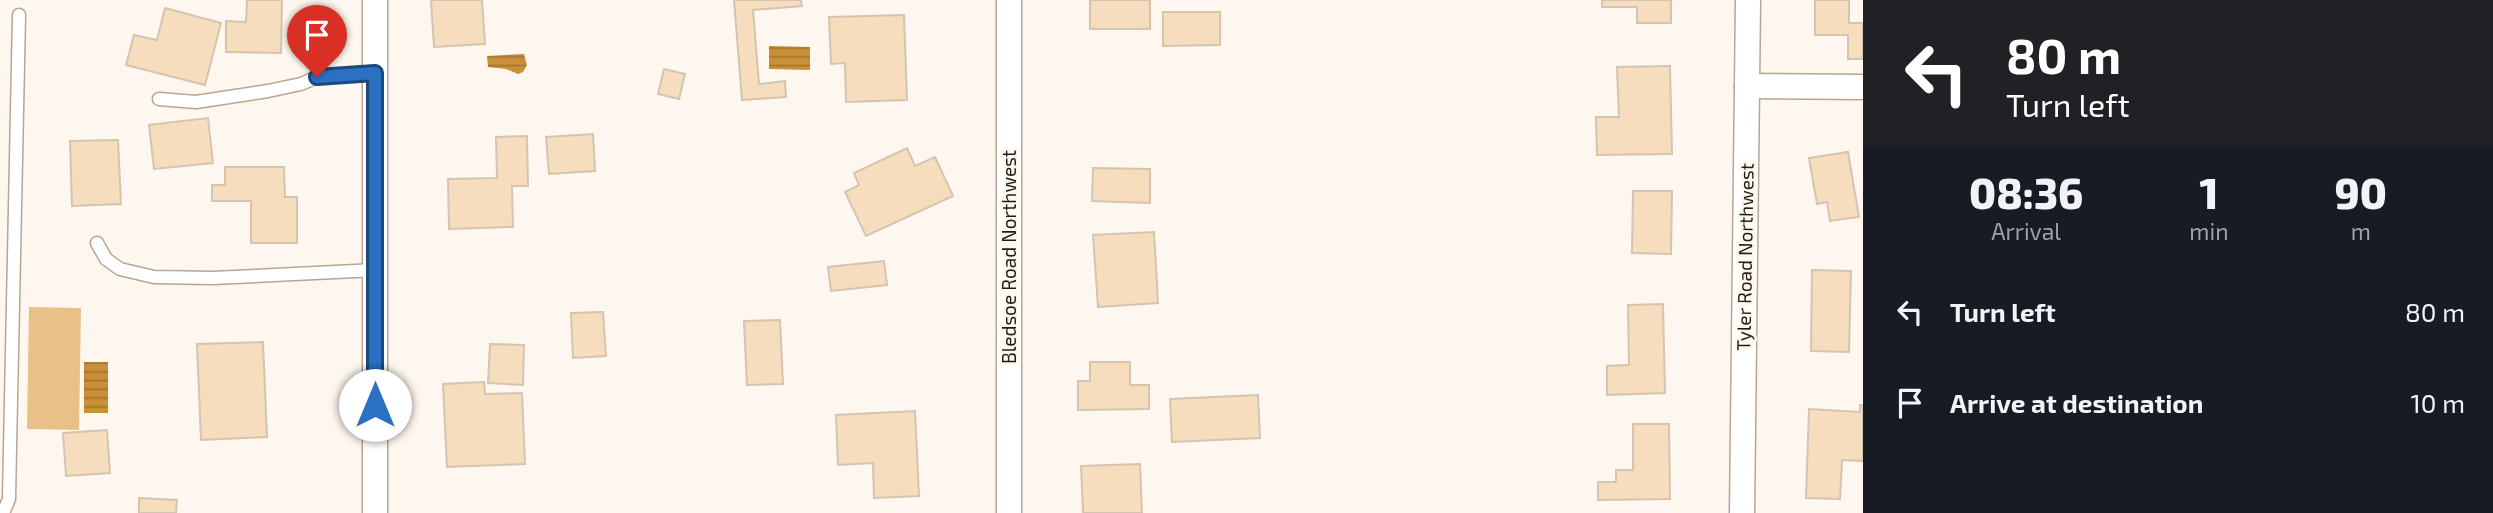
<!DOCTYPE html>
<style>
body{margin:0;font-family:"Exo 2",sans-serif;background:#242831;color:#f1f3f6;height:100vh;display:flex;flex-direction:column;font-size:26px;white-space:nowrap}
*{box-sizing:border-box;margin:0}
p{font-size:23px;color:#9ea1a6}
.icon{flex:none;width:38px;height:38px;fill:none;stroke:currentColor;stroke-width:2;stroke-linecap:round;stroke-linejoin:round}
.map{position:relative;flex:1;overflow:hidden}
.drawer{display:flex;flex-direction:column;background:#171b24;width:630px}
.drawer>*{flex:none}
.guide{background:#202124;color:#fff;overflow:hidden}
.pin{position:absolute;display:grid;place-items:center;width:60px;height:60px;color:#fff;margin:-72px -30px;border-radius:50% 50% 50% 0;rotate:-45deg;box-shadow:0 0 7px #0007}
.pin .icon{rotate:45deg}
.me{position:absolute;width:77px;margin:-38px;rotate:0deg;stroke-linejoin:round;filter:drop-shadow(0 0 5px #0008)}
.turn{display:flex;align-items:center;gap:24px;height:147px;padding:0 28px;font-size:32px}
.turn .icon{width:91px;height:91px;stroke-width:2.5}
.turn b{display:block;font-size:49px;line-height:60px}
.eta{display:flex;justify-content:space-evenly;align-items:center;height:119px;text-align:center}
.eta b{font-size:42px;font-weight:800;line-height:49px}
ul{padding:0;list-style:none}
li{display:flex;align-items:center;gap:21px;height:91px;padding:0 28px}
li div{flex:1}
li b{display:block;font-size:26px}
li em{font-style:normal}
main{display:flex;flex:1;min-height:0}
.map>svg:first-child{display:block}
.garden{fill:#e9c088}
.water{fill:url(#water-rules)}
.building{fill:#f6ddbe;stroke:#d4c4b0;stroke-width:2}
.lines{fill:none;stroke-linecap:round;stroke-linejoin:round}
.lane-casing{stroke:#b6a693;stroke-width:15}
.street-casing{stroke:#b6a693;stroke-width:27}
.lane{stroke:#fff;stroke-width:12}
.street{stroke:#fff;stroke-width:24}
.route-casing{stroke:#1b497e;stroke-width:18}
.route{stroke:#2a71c2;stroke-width:12}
.labels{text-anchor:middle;stroke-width:6;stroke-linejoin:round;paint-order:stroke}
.street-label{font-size:19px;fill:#201b13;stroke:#fef7ef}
</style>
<main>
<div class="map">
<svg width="1863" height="513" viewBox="0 0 1863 513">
<defs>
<pattern id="water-rules" width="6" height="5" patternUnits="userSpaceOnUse" patternTransform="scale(1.75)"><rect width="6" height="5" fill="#ca9037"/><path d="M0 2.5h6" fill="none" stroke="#a4752d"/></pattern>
</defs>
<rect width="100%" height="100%" fill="#fef7ef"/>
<path class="garden" d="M29,307L81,308L79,430L27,429Z"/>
<g class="water">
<path d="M769,46L810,47V70L769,69Z"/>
<path d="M524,54L527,65L523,72L518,74L506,69L488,67L487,56Z"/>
<rect x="84" y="362" width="24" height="51"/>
</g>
<g class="building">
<path d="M247,0H282L281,53L226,52V21L246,22Z"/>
<path d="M431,0H482L485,44L434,47Z"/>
<path d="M734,0H801L802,6L753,10L759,84L785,81L786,97L742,100Z"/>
<rect x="1090" y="0" width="60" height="29"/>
<path d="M1602,0H1671V23H1637V7H1602Z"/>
<path d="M1815,0H1849V23H1863V59H1848V35H1815Z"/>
<path d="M165,8L221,23L205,85L126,65L134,35L157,40Z"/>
<path d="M1163,12H1220V45L1163,46Z"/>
<path d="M904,15L907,100L846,102L845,63L831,64L829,17Z"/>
<path d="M1670,66L1672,154L1597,155L1596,117H1619L1617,67Z"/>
<path d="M664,69L685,74L679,99L658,94Z"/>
<path d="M208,118L213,163L154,169L149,125Z"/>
<path d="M593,134L595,171L549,174L546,137Z"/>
<path d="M527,136L528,186H512L513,227L449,229L448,179L497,178L496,137Z"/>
<path d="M118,140L121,204L72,206L70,141Z"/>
<path d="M907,148L915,166L935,157L953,196L866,236L845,192L859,185L854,173Z"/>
<path d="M1848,152L1859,217L1830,221L1827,202L1817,204L1809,158Z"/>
<path d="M225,167H284L285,197H297V243H251V201H212V185H225Z"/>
<path d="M1093,168L1150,169V203L1092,201Z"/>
<path d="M1633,191H1672L1671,254L1632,253Z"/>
<path d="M1154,232L1158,303L1098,307L1093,235Z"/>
<path d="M884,261L887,285L831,291L828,267Z"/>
<path d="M1812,270L1851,271L1849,352L1811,351Z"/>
<path d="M1663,304L1665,393L1607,395V366L1629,365L1628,305Z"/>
<path d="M603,312L606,356L573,358L571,313Z"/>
<path d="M780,320L783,384L747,385L744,321Z"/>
<path d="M263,342L267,437L201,440L197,344Z"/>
<path d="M490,344L524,345L523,385L488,383Z"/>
<path d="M1090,362H1130V385H1149V409L1078,410V381H1090Z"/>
<path d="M484,382L485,394L522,393L525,464L447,467L443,384Z"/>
<path d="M1258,395L1260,438L1172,442L1170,399Z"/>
<path d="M1860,405H1863V461L1842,460L1840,499L1806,498L1809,409L1860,412Z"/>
<path d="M915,411L919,496L874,498L873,463L838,465L836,415Z"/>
<path d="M1633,424H1669L1670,499L1598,500V482H1616V470H1633Z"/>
<path d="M107,430L110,473L66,476L63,433Z"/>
<path d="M1140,464L1142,513H1083L1081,466Z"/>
<path d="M139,498L177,500L176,513H139Z"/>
</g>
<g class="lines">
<g class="lane-casing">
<g id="lane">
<path d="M159,99L196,102L268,91L301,84L317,77L375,73"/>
<path d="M97,243L106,259L120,269L154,277L213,278L376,270"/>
<path d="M3,513L9,499L10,448L19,15"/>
</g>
</g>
<g class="street-casing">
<g id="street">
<path d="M1747,86L1863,87"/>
<path d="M375,513V0"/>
<path d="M1009,513V0"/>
<path d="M1742,513L1748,0"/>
</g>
</g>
<use href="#lane" class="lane"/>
<use href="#street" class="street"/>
</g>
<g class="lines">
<g class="route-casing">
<path id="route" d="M317,77L375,73V405"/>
</g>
<use href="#route" class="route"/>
</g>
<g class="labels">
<g class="street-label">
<text transform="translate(1009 257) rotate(-90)" y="7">Bledsoe Road Northwest</text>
<text transform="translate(1745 257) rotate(-89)" y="7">Tyler Road Northwest</text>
</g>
</g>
</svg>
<div class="pin" style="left:317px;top:77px;background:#d93025"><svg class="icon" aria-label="arrive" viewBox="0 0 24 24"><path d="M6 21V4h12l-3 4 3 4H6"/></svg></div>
<svg class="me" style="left:375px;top:405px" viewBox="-20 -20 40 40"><circle r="19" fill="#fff"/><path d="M0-13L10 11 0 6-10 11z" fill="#2a71c2"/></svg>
</div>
<section class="drawer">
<div class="guide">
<div class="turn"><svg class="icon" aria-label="left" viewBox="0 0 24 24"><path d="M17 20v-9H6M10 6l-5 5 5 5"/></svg><div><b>80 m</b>Turn left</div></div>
</div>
<div class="eta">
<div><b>08:36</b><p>Arrival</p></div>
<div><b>1</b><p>min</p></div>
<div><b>90</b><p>m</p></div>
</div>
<ul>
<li><svg class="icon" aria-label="left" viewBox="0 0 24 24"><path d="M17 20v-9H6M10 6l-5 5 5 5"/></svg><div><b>Turn left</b></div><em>80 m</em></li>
<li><svg class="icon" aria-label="arrive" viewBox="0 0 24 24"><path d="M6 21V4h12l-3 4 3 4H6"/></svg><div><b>Arrive at destination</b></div><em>10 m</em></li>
</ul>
</section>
</main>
